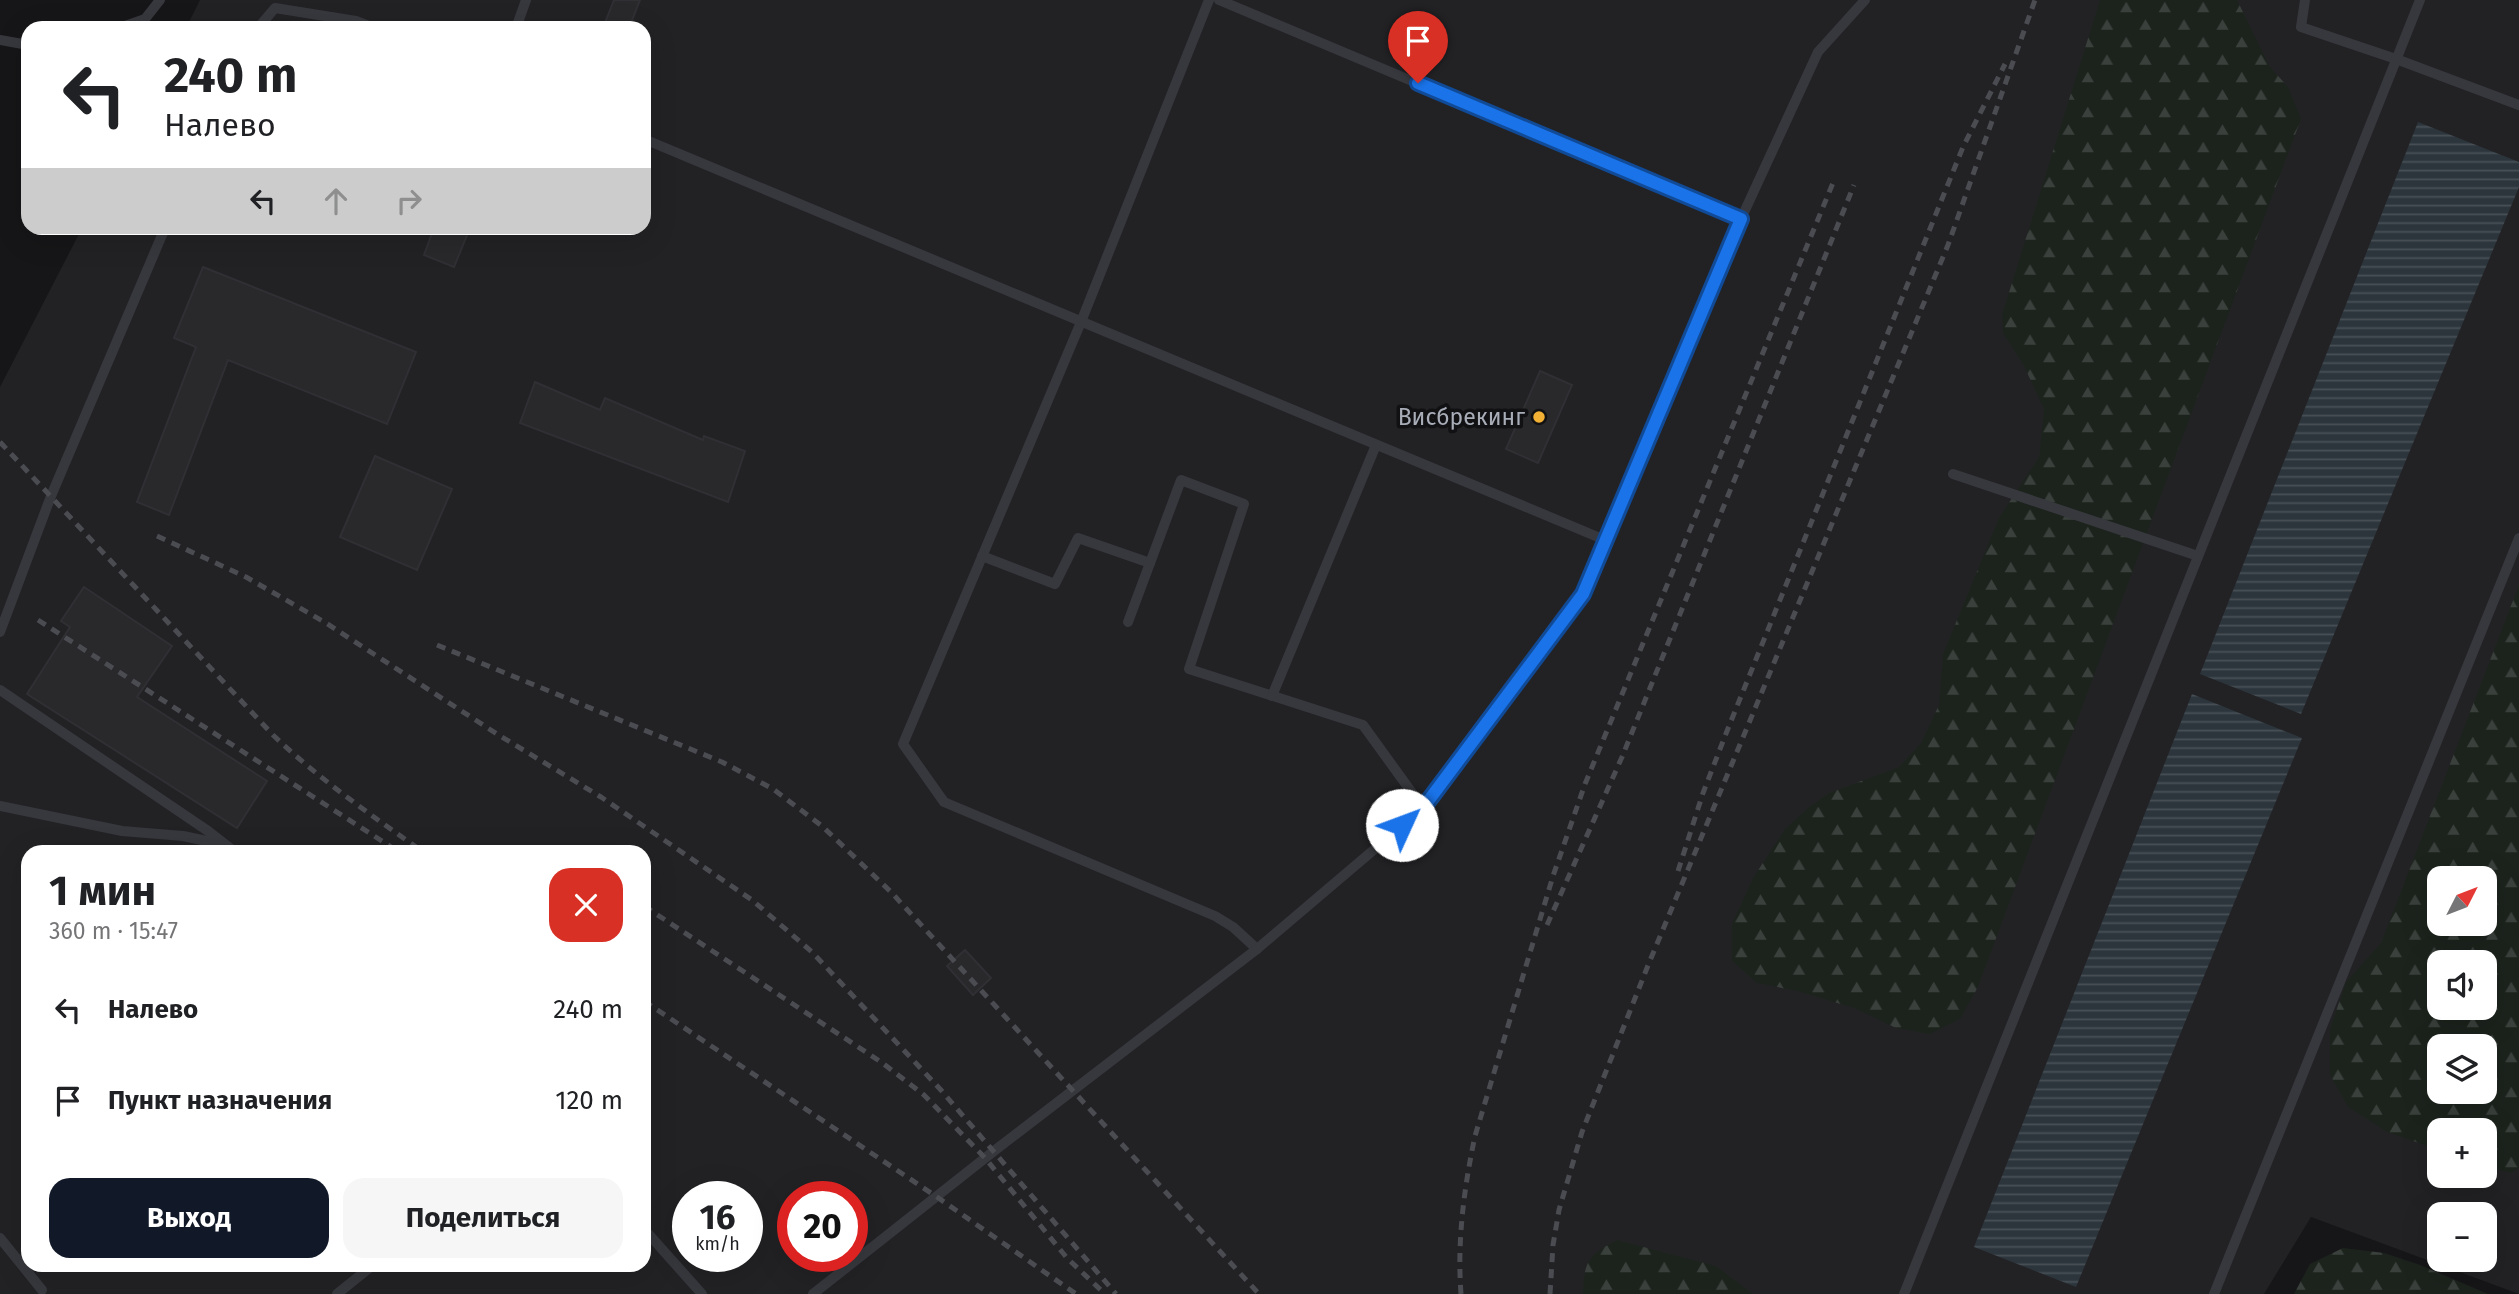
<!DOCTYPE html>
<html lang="ru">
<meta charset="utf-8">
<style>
body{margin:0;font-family:"Fira Sans",sans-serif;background:#f6f6f6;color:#202124;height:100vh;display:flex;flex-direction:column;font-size:26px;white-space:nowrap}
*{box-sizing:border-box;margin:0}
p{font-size:23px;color:#757577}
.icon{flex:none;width:38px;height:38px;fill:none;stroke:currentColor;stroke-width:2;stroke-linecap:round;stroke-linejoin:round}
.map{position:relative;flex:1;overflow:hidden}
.drawer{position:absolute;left:21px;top:845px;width:630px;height:427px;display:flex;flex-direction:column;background:#fff;border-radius:21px;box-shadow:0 7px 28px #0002}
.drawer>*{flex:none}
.hud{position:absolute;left:21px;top:21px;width:630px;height:214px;border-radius:21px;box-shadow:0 7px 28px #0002;background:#fff;color:#202124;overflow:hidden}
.needle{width:46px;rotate:48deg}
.fabs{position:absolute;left:2427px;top:866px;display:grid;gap:14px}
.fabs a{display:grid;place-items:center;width:70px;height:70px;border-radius:14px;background:#fff;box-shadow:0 7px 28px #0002;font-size:35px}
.speed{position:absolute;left:672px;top:1181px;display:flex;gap:14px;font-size:35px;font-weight:700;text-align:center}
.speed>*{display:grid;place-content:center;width:91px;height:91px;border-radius:50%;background:#fff;box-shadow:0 7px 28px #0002;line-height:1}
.speed small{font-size:18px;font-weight:400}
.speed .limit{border:10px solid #d22;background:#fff;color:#111}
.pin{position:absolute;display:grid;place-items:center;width:60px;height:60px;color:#fff;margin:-72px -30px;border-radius:50% 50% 50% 0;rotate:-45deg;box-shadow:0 0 7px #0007}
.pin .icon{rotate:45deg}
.me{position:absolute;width:77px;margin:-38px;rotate:47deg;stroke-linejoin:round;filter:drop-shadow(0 0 5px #0008)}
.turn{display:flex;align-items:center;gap:24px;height:147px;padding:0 28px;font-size:32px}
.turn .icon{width:91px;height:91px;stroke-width:2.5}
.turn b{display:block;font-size:49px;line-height:60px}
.lanes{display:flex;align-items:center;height:66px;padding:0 28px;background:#0003;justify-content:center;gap:35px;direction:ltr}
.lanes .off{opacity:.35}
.round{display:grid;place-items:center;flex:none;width:74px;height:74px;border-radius:21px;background:#f6f6f6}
.head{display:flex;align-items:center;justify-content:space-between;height:119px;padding:0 28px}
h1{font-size:42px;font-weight:700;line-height:52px}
.cta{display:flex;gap:14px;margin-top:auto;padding:14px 28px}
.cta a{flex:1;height:80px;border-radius:21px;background:#111827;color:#fff;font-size:28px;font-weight:700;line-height:80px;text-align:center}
.cta a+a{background:#f6f6f6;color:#202124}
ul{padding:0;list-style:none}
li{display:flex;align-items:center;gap:21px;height:91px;padding:0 28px}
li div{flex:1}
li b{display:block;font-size:26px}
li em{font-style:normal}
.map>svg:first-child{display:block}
.built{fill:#222225;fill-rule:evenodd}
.forest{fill:url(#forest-firs);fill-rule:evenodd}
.water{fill:url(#water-rules)}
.building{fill:#29292c;stroke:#303034;stroke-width:2}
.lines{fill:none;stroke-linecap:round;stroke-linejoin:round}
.service{stroke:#37383d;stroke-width:10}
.rail{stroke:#4a4c52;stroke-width:5;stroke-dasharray:9 7;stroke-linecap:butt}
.route-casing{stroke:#114b97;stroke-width:18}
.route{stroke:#1a73e8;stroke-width:12}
.poi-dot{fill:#f2b134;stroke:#111113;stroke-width:2.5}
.labels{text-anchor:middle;stroke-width:7;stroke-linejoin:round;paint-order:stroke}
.poi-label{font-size:23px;fill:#a8adb8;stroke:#111113;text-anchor:end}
</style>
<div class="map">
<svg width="2519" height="1294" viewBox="0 0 2519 1294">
<defs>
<pattern id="forest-firs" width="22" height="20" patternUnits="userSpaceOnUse" patternTransform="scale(1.75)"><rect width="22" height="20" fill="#1c231d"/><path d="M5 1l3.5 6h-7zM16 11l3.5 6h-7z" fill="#3a403c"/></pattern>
<pattern id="water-rules" width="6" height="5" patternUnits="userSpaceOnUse" patternTransform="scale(1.75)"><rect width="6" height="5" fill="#2c353c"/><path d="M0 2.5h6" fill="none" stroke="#485056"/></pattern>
</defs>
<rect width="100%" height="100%" fill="#161618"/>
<path class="built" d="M200,0H2519V1294L2311,1217L2264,1294H0V387L82,228H644V28H186ZM28,852H644V1265H28ZM2440,878H2485V924H2440ZM2440,962H2485V1008H2440ZM2440,1046H2485V1092H2440ZM2440,1130H2485V1176H2440ZM688,1197H747V1256H688ZM793,1197H852V1256H793ZM2440,1214H2485V1260H2440Z"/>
<g class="forest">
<path d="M2100,0H2237L2270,67L2288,87L2301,119L1978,987L1960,1019L1930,1034L1896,1028L1854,1008L1797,991L1757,983L1732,961V924L1753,878L1785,829L1809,807L1829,793L1899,767L1921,743L1939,705L1943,654L1999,518L2039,457L2044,409L2024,366L2003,333L2002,315Z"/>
<path d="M2519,585V1168L2511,1173L2485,1166V1130H2440L2439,1150L2387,1132L2348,1107L2330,1075V1029L2346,982L2381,943ZM2440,878H2485V924H2440ZM2440,962H2485V1008H2440ZM2440,1046H2485V1092H2440Z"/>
<path d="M1617,1240L1716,1266L1753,1294H1583C1584,1261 1588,1255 1617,1240Z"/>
<path d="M2343,1248L2384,1253L2420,1265L2488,1294H2294L2310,1264Z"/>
</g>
<g class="water">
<path d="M2418,122L2519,162V187L2301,714L2200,674Z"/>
<path d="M2192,694L2302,738L2076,1287L1974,1247Z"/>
</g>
<g class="building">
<path d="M614,0H640L629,28H603Z"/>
<path d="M434,228H470L454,267L424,255Z"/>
<path d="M203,267L416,352L387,424L228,360L169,515L137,502L196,347L174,338Z"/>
<path d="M1540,371L1572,385L1538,463L1506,449Z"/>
<path d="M535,382L600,410L605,398L703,440L704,436L745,451L728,502L520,423Z"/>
<path d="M375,456L452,489L417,570L340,537Z"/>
<path d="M84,587L172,646L137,697L267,781L237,828L27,694L70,627L61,621Z"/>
<path d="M965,950L991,978L973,995L947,966Z"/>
</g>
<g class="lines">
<g class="service">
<path d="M1209,0L1081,322L903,744L944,802L1215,916L1233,927L1257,949"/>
<path d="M1219,0L1741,219"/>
<path d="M2305,0L2301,27L2396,59L2519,105"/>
<path d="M119,28L145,19L160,0"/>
<path d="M258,28L275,8L356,21L374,28"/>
<path d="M516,28L526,0"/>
<path d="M0,40L28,45"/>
<path d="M644,139L1605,540"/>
<path d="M1953,474L2198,556"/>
<path d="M982,556L1055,584L1078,538L1150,563"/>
<path d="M1128,622L1181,480L1244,504L1189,669L1363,725L1423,808"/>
<path d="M0,632L51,496L165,228"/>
<path d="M0,690L208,831L235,852"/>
<path d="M1272,696L1376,445"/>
<path d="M0,806L122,831L183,836L221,844"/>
<path d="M644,1229L702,1294"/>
<path d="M0,1238L42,1290"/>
<path d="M337,1294L373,1265"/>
<path d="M813,1294L994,1151L1257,949L1423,808L1583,594L1741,219L1818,52L1865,0"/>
<path d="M1904,1294L2420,0"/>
<path d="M2214,1294L2519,538"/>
</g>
<g class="rail">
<path d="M0,442L273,735C319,779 371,815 423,852"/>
<path d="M157,536L246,577L326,623L497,734L601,797L752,900L812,952L940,1089L1116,1294"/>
<path d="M38,620L399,852"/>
<path d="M437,645L722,762L773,789L822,826L891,892L1259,1294"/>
<path d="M1678,871L1703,793L1727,731L1963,147L2005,64"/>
<path d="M644,906L881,1062L924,1095L985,1158L1067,1258L1105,1294"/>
<path d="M1547,925L1622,757L1854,185"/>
<path d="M644,1001L937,1197L1076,1294"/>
<path d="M1461,1294C1457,1240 1464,1188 1475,1136L1553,876L1585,784L1835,178"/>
<path d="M1550,1294L1553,1245L1559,1210L1582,1132L1649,963L1948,245L2035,0"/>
</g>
</g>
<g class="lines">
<g class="route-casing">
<path id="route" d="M1402,825L1423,808L1583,594L1741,219L1418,83"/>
</g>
<use href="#route" class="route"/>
</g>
<circle class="poi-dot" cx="1539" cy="417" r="7"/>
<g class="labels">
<g class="poi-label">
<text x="1525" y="425">Висбрекинг</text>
</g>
</g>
</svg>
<div class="fabs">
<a><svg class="needle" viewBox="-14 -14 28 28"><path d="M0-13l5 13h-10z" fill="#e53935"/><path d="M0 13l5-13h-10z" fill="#757577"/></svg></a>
<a><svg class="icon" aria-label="sound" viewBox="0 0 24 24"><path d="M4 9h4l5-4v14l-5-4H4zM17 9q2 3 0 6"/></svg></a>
<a><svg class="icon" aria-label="layers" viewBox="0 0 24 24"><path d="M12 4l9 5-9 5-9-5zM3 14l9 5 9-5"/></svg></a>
<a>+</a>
<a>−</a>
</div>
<div class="speed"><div>16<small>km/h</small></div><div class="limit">20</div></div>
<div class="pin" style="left:1418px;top:83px;background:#d93025"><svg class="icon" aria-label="arrive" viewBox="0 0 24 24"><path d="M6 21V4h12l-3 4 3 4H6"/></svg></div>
<svg class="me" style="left:1402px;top:825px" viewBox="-20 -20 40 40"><circle r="19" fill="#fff"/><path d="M0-13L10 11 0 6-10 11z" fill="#1a73e8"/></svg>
<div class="hud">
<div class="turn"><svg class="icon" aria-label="left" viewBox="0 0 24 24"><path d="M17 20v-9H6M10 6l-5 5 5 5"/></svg><div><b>240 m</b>Налево</div></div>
<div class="lanes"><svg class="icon" aria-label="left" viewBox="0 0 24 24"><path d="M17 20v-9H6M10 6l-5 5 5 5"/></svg><svg class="icon off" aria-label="ahead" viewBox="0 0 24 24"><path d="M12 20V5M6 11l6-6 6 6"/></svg><svg class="icon off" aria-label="right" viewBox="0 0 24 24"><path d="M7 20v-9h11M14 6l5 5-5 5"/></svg></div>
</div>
<section class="drawer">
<div class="head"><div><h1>1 мин</h1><p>360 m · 15:47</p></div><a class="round" style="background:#d93025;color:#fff"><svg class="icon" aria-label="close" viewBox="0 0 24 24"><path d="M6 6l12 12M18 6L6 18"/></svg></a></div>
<ul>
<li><svg class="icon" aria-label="left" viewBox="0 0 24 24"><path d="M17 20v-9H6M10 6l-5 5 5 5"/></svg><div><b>Налево</b></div><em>240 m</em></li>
<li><svg class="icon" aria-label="arrive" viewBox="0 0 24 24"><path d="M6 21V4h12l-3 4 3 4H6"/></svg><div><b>Пункт назначения</b></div><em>120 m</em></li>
</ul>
<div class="cta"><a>Выход</a><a>Поделиться</a></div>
</section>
</div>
